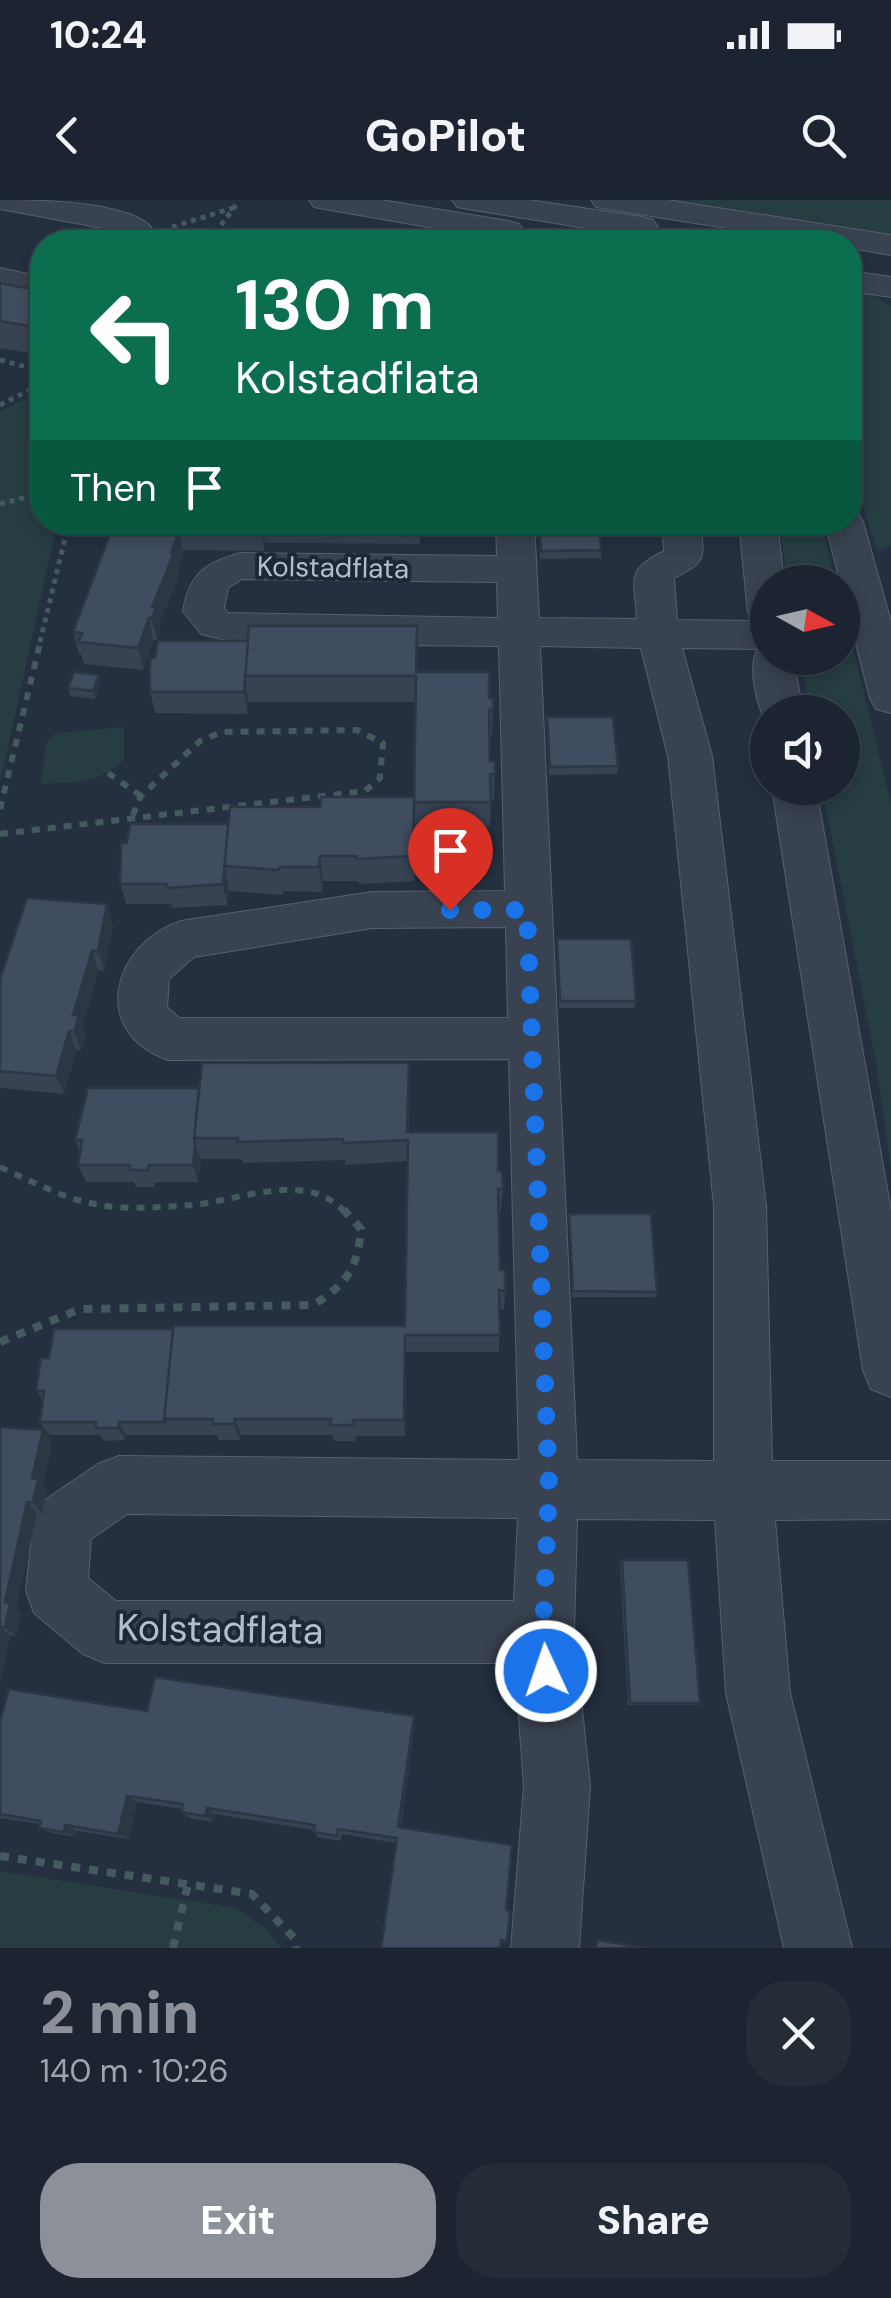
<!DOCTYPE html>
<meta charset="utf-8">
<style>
body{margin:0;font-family:"DM Sans",sans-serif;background:#242c38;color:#f1f3f6;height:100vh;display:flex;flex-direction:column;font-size:38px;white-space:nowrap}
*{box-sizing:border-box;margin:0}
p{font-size:32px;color:#a0a4ab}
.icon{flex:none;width:55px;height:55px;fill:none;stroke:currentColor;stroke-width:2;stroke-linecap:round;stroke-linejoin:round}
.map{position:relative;height:1748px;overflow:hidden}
.details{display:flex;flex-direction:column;background:#1b2430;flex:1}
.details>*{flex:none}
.guide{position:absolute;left:30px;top:30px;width:832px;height:305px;border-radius:40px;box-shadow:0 5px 15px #0003,0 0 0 2px #39414c;background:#0b6e4f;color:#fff;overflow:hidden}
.needle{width:65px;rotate:98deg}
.tools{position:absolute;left:750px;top:365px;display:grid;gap:20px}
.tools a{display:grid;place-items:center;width:110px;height:110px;border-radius:50%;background:#1b2430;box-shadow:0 5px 15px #0003,0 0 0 2px #39414c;font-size:50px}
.pin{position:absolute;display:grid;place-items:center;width:85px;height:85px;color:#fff;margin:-102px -42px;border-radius:50% 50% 50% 0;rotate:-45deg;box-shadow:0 0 10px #0007}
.pin .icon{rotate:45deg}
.me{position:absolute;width:110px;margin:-55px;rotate:357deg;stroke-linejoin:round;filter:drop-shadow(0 0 8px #0008)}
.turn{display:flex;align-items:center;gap:35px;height:210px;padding:0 40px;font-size:45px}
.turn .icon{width:130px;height:130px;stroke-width:2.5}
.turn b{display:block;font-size:70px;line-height:85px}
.then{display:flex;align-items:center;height:95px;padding:0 40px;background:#0003;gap:20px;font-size:38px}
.round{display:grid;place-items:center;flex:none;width:105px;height:105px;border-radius:40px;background:#242c38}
.headline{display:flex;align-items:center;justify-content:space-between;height:170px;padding:0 40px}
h1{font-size:60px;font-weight:800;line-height:75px;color:#8c9099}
.cta{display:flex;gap:20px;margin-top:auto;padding:20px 40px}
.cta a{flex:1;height:115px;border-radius:40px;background:#8c9099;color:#fff;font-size:40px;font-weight:800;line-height:115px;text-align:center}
.cta a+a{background:#242c38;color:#f1f3f6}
.status{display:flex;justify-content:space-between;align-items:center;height:70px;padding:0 50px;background:#1b2430;direction:ltr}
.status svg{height:28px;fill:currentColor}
header{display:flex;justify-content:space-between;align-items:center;height:130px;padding:0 40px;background:#1b2430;font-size:45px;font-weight:800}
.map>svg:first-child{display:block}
.green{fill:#263d41}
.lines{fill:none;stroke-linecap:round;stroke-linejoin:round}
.minor-casing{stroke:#56606d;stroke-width:2}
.path-far2{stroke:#445a5e;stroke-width:5;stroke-dasharray:5 5;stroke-linecap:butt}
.path-far1{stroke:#445a5e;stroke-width:6;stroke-dasharray:8 8;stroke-linecap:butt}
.path{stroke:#445a5e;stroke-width:8;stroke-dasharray:9 9;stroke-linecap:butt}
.minor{fill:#394250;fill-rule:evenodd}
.wall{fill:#374253}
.shaded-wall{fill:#2d3643}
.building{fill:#404d60;stroke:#2d3643;stroke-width:2.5}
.route{stroke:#1a73e8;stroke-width:18;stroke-dasharray:0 32.4}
.labels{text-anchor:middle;stroke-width:8;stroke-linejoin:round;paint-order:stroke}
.far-street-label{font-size:28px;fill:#b5bdca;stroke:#1d2735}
.near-street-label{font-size:38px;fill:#b5bdca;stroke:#1d2735}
</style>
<div class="status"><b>10:24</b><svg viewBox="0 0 49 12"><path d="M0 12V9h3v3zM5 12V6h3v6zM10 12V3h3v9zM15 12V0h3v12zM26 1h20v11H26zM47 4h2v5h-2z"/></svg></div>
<header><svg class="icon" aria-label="back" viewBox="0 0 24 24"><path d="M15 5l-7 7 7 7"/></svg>GoPilot<svg class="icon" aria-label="search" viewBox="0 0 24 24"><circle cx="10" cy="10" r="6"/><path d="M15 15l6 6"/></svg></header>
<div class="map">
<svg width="891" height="1748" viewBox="0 0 891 1748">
<rect width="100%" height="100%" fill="#243040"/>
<g class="green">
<path d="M663,0H891V37Z"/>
<path d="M850,91L869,94L891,106V346L877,352L850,260Z"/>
<path d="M42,192V322L57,323L0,584V211Z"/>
<path d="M779,323H820L836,382H788Z"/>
<path d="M843,408L891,604V970L876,862L822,588H842V512H810L800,458H842Z"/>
<path d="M124,527V560C92,586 80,581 41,584L46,544L56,533Z"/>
<path d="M0,1671L235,1708L265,1727L281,1748H0Z"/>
</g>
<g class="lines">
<g class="minor-casing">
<g id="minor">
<path d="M0,0C31,0 160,0 156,42H124V35L113,30L0,9Z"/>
<path d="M309,0H381L508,21L519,24L524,31L519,38L508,41L325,9L314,7Z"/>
<path d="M452,0H529L642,17L653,20L658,27L653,34L642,37L468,9L457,7Z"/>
<path d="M591,0H667L891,35V55L850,48V42H814L607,9L596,7Z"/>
<path d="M0,68L42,77V97L0,88Z"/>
<path d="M850,71L891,77V97L850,91Z"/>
<path d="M850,311L858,313L863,322L891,422V513L876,509L870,498L825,322H850Z"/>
<path d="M496,322H534L539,418L637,419C635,379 624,371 664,351L662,322H700C704,358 708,361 674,378L677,420L753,421L748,413L739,322H777L784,382H768V458H793L803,512H768L767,523C757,506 747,466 758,449L682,448L712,556L766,1006L772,1261H891V1319L775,1320L790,1493L852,1748H784L726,1493L715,1320L577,1319L574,1432L590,1586L579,1748H511L524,1586L515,1463H105L83,1454L34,1413L26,1391L33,1323L42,1302L98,1264L119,1256L519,1260L509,859L168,860C89,832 112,744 181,721L372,692L505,691L499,446L238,443L201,434L183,411C189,374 206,362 241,353L497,356ZM242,379L497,382L498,418L228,413L224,408L228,388ZM540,446L641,448L668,556L714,1006V1261L577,1260ZM506,727L508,818H179L167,807L169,779L194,757L372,728ZM127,1314L518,1318L514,1401H116L88,1378L91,1339Z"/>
<path d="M772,588H816L891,1011V1197L871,1189L863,1170Z"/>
</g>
</g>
<g class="path-far2">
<path d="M172,27L233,8"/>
<path d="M173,34L218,42"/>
<path d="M209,41L238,2"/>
<path d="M0,160L42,171"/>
<path d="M0,205L42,184"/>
<path d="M0,304L42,293"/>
<path d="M40,442L69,322"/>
</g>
<g class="path-far1">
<path d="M108,573L141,596"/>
<path d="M0,609L41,439"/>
<path d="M0,634L365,591L380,578L383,543L357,530L222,532L200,541L141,596L132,617"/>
<path d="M0,967C33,982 64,999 100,1005C128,1010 163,1007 192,1005C240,1001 305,969 345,1012"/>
</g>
<g class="path">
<path d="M0,1142L80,1109L313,1105C346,1085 358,1068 361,1029L343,1009"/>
<path d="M0,1656L252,1694L294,1738L296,1748"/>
<path d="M173,1748L188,1684"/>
</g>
<use href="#minor" class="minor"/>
</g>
<g class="wall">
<path d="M0,83L42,91V155L0,148Z"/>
<path d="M176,322H421L420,344L265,343L264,351L182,350L183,354L178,370L179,376L159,424L160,429L157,440H153L143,470L84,464L81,454H79L73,432L177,331Z"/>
<path d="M538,322H599L601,350V358L540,359Z"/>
<path d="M155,458L418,472L489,498H493L492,536H490V561L495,574L494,600H491L490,627H415L416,502H248L247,514L155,513L150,492Z"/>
<path d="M101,483L95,499L70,496L68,488Z"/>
<path d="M547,517L618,566L617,574L549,575Z"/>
<path d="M415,623L414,681L359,684L358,681H323L322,692L283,691V695L229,691V690L227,705L172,708L171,704H126L120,684Z"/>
<path d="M113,724L104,771L98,770L83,826L86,834L81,850H76L64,894L0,888V779Z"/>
<path d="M557,739L636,801L634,808H559Z"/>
<path d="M409,885V932L498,971L503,989L501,1010H499L500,1070L505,1091L504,1109H500L499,1152H406L405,1236H356L355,1241H334L332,1235H241L240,1240H219L217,1235H126L125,1240L104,1241L100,1235H49L40,1222L43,1200L36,1191L49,1158L173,1129L405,1126L407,961L345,965V960L243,963L242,959H201L198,982H155L154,987H136L134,982H86L78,965L80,952L75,940L199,888Z"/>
<path d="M569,1014L657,1092L655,1097H572Z"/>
<path d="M0,1227L43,1230L52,1242L43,1285L47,1291L42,1314L37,1313L16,1408L21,1413L16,1436H10L0,1484Z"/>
<path d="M622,1360L700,1503L698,1505H628L620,1364Z"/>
<path d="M147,1511L414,1516L415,1525L401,1627L506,1710L507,1741L505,1743L501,1742L396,1643L342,1634L340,1641L318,1637L314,1632V1630L214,1614L213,1622L190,1618L181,1612L182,1609L137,1602L129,1639L77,1631L76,1637L52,1633L39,1628L40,1624L0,1618V1522Z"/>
</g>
<g class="shaded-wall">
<path d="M263,322L265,343L264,351L262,328Z"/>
<path d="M179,331L183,354L178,370L179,376L159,424L160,429L157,440L152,418V407Z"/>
<path d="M149,418L153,440L143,470L138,448Z"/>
<path d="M99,475L101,483L95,499L93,491Z"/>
<path d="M245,481L248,502L247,514L244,492Z"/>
<path d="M320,656L323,681L322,692L319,667Z"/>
<path d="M225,670L229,690L227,705L223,684Z"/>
<path d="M107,704L113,724L104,771L98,751Z"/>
<path d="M92,751L98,770L83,826L86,834L81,850L74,832L73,815Z"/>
<path d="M69,831L76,850L64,894L56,876Z"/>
<path d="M195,944L201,959L198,982L193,965Z"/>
<path d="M405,1135L406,1152L405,1236L404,1220Z"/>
<path d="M235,1219L241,1235L240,1240L234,1224Z"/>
<path d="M119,1222L126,1235L125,1240L118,1228Z"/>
<path d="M43,1230L52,1242L43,1285L47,1291L42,1314L33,1302L32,1278Z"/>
<path d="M27,1302L37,1313L16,1408L21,1413L16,1436L5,1427V1402Z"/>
<path d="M0,1427L10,1436L0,1484Z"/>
<path d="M414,1516L415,1525L400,1632L398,1627Z"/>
<path d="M127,1596L137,1602L129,1639L118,1634Z"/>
<path d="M207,1608L214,1614L213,1622L205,1616Z"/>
<path d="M65,1625L77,1631L76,1637L64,1632Z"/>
</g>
<g class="building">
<path d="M154,32L177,36L172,42H146Z"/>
<path d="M0,83L42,91V128L0,121Z"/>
<rect x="176" y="322" width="86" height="6"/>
<path d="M539,322H599L601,350L541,351Z"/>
<path d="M113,326L179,331L171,353H174L152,407H156L152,418H149L138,448L78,442L82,433L73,432Z"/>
<path d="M249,426H417L416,472H489V498H493V510H489L490,561H495V574H490L491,602H414L416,476H244Z"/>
<path d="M158,441H248L244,492H150V458H155Z"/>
<path d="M74,472L99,475L93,491L68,488Z"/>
<path d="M547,517H613L618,566L550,567Z"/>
<path d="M321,597H414L413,656L357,659V656H320L319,667H280L279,670L224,666L230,607H320Z"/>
<path d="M130,624H228L223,684L167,688V684H120L121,643H127Z"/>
<path d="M27,698L107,704L98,751H92L73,815H79L74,832L69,831L56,876L0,871V779Z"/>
<path d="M557,739H631L636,801H560Z"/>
<path d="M202,863H409L407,932H498V971H502L503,989H498L500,1070H505V1091L499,1090L500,1135H405L404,1220H353V1225H330L331,1219H235L234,1224H213V1219H164L173,1126H405L408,940L343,943V939L237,942L238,938H194Z"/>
<path d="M88,888H199L194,938L195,944L193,965H149L148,970H130V965H78L82,940H75Z"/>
<path d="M569,1014H651L657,1092L573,1091Z"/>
<path d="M54,1129H173L164,1219L165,1222H119L118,1228H96V1222H40L44,1191H36L41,1158H49Z"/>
<path d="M0,1227L43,1230L32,1278L38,1279L33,1302H27L5,1402L10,1403L5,1427H0Z"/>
<path d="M622,1360H688L700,1503H630Z"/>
<path d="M155,1477L414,1516L398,1627L512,1645L506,1710L510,1711L507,1741L501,1740L500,1748H381L397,1638L338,1629L337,1636L314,1632L315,1625L207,1608L205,1616L181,1612L183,1604L127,1596L118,1634L65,1625L64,1632L39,1628L41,1621L0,1614V1522L9,1489L147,1511Z"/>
<path d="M597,1740L646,1748H596Z"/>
</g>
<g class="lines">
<path class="route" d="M450,710H527L549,1287L543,1432L546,1471"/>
</g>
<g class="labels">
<g class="far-street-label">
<text transform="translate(333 367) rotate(1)" y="10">Kolstadflata</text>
</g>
<g class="near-street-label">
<text transform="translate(220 1429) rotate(1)" y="13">Kolstadflata</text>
</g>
</g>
</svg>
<div class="tools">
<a><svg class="needle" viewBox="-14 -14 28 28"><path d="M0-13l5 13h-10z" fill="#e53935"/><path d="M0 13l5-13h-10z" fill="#a0a4ab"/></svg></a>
<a><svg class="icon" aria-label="sound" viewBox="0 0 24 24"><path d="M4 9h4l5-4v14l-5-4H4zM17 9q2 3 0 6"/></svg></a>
</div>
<div class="pin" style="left:450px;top:710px;background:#d93025"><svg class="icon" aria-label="arrive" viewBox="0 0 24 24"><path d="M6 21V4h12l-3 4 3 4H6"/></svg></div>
<svg class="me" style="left:546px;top:1471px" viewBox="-20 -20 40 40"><circle r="17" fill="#1a73e8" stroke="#fff" stroke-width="3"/><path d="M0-11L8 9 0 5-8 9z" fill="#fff"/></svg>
<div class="guide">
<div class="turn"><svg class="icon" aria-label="left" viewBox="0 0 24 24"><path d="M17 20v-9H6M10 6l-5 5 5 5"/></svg><div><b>130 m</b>Kolstadflata</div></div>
<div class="then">Then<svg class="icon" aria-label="arrive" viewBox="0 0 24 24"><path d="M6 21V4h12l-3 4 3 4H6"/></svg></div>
</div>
</div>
<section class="details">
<div class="headline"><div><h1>2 min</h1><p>140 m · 10:26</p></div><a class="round"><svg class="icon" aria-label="close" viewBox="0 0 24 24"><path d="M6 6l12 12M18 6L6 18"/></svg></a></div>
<div class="cta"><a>Exit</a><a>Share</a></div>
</section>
